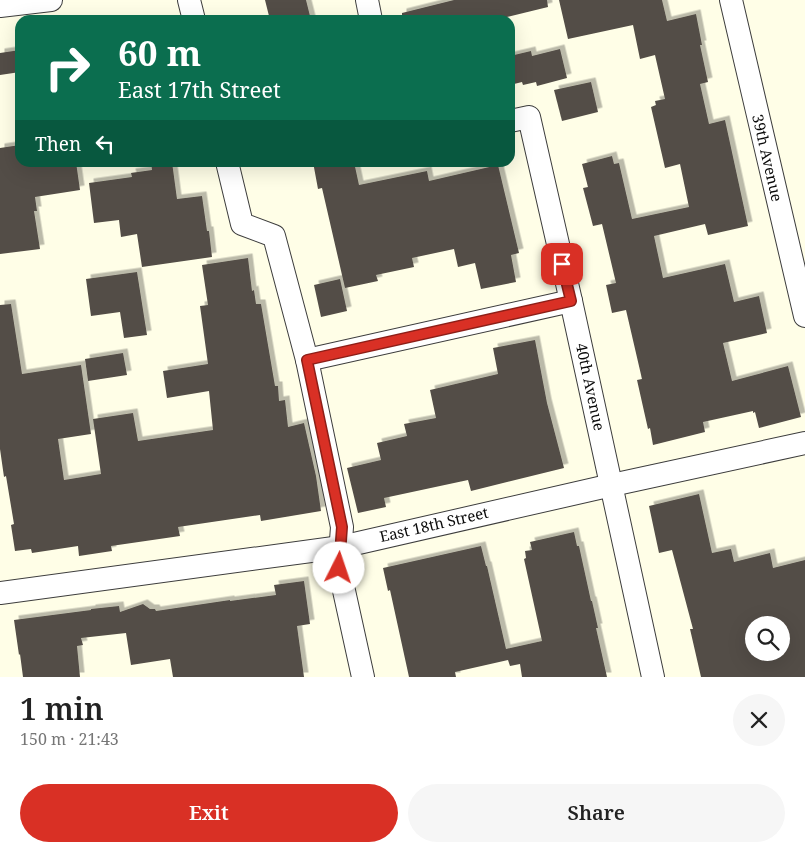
<!DOCTYPE html>
<meta charset="utf-8">
<style>
body{margin:0;font-family:"Noto Serif",serif;background:#f6f6f6;color:#222;height:100vh;display:flex;flex-direction:column;font-size:19px;white-space:nowrap}
*{box-sizing:border-box;margin:0}
p{font-size:16px;color:#767676}
.icon{flex:none;width:28px;height:28px;fill:none;stroke:currentColor;stroke-width:2;stroke-linecap:round;stroke-linejoin:round}
.map{position:relative;height:677px;overflow:hidden}
.sheet{display:flex;flex-direction:column;background:#fff;flex:1}
.sheet>*{flex:none}
.top-card{position:absolute;left:15px;top:15px;width:500px;height:152px;border-radius:15px;box-shadow:0 5px 20px #0002;background:#0b6e4f;color:#fff;overflow:hidden}
.fabs{position:absolute;left:745px;top:616px;display:grid;gap:10px}
.fabs a{display:grid;place-items:center;width:45px;height:45px;border-radius:50%;background:#fff;box-shadow:0 5px 20px #0002;font-size:25px}
.pin{position:absolute;display:grid;place-items:center;width:42px;height:42px;color:#fff;margin:-21px;border-radius:10px;box-shadow:0 2px 8px #0006}
.me{position:absolute;width:55px;margin:-28px;rotate:4deg;stroke-linejoin:round;filter:drop-shadow(0 0 4px #0008)}
.turn{display:flex;align-items:center;gap:18px;height:105px;padding:0 20px;font-size:22px}
.turn .icon{width:65px;height:65px;stroke-width:2.5}
.turn b{display:block;font-size:35px;line-height:42px}
.then{display:flex;align-items:center;height:48px;padding:0 20px;background:#0003;gap:10px;font-size:19px}
.round{display:grid;place-items:center;flex:none;width:52px;height:52px;border-radius:26px;background:#f6f6f6}
.headline{display:flex;align-items:center;justify-content:space-between;height:85px;padding:0 20px}
h1{font-size:30px;font-weight:600;line-height:38px}
.primary-button{display:flex;gap:10px;margin-top:auto;padding:10px 20px}
.primary-button a{flex:1;height:58px;border-radius:30px;background:#d93025;color:#fff;font-size:20px;font-weight:600;line-height:58px;text-align:center}
.primary-button a+a{background:#f6f6f6;color:#222}
.map>svg:first-child{display:block}
.building{fill:#534d46;fill-rule:evenodd;filter:url(#shadow)}
.lines{fill:none;stroke-linecap:round;stroke-linejoin:round}
.minor-casing{stroke:#3d3d3d;stroke-width:24}
.minor{stroke:#fff;stroke-width:22}
.route-casing{stroke:#8d1f18;stroke-width:12}
.route{stroke:#d93025;stroke-width:9}
.labels{text-anchor:middle;stroke-width:5;stroke-linejoin:round;paint-order:stroke}
.street-label{font-size:15px;fill:#0a0a0a;stroke:#fff}
</style>
<div class="map">
<svg width="805" height="677" viewBox="0 0 805 677">
<defs>
<filter id="shadow"><feDropShadow dx="4.5" dy="-4.5" stdDeviation="0" flood-color="#0004"/></filter>
</defs>
<rect width="100%" height="100%" fill="#fffee7"/>
<g class="building">
<path d="M265,0H306L311,20H270Z"/>
<path d="M454,0H547L548,7L495,20H402V13Z"/>
<path d="M559,0H662L667,21L696,14L702,45H700L708,82L700,84L709,124L725,120L748,226L708,235L705,224L654,236L663,278L725,264L734,302L759,296L767,333L723,343L732,381L788,366L801,417L759,428L755,412L753,413V411L703,422L705,432L653,445L650,428L648,429L637,380L642,379L626,310L612,313L606,285L616,283L602,224L593,226L583,188L588,187L582,164L612,156L614,164L619,163L632,219L689,207L680,164L665,168L651,107L656,105L655,101L665,99L655,55L640,59L633,25L568,39Z"/>
<path d="M560,49L567,78L537,86L536,82L523,85L522,82L510,85V56L531,51L532,56Z"/>
<path d="M20,50V72L0,75V53Z"/>
<path d="M591,82L598,112L562,121L554,90Z"/>
<path d="M20,145V162H76L80,190L35,197L37,211H34L40,249L0,254V148Z"/>
<path d="M151,162H172L177,199L202,196L207,231H209L212,257L142,267L137,234L121,237L119,220L94,223L89,183L132,177L131,173L152,170Z"/>
<path d="M313,162H354L359,185L427,171L429,181L498,165L519,253L511,255L516,282L481,289L475,263L458,267L454,249L412,258L414,267L376,275L378,281L345,288L322,188L318,189Z"/>
<path d="M248,258L252,291L254,290L256,304H261L275,386H278L279,401L285,400L288,427L304,423L316,476L321,511L261,521L260,515L178,527L180,536L111,546L112,551L79,556L78,546L32,553L31,549L15,551L11,525L14,524L6,476L4,477L0,449V305L11,304L22,374L81,365L91,434L58,439L64,480L101,474L93,419L133,413L138,441L213,430L209,391L167,398L163,371L208,364L200,306L208,305L202,265Z"/>
<path d="M137,272L147,335L124,338L120,312L91,316L86,279Z"/>
<path d="M340,279L347,311L321,317L314,285Z"/>
<path d="M535,340L547,403L564,468L471,491L468,480L384,498L386,507L358,513L347,468L381,460L377,443L407,436L404,424L436,418L430,390L498,374L493,348Z"/>
<path d="M123,353L127,375L88,381L85,359Z"/>
<path d="M699,494L712,553L731,549L734,562L770,553L773,568L805,560V677H701L690,629H693L672,550L659,553L649,506ZM754,625H781V652H754Z"/>
<path d="M574,532L577,546H579L591,601H592L598,628H596L607,677H522L520,664L510,666L508,660L455,672L456,677H409L390,590L388,591L383,568L481,546L486,566H487L506,649L542,641L524,559L526,558L525,551L532,550L530,542Z"/>
<path d="M304,581L310,624L297,626L304,677H173L170,659L131,665L126,633L81,638L83,645L77,646L80,677H23L20,654L19,655L14,620L91,610V609L119,606L120,612L143,604L150,609H155L156,611L230,600V601L276,595L274,585Z"/>
</g>
<g class="lines">
<g class="minor-casing">
<g id="minor">
<path d="M189,0L194,20"/>
<path d="M367,0L371,20"/>
<path d="M731,0L805,316"/>
<path d="M0,6L51,0"/>
<path d="M510,121L529,117L571,301L653,677"/>
<path d="M227,162L242,224L274,236L307,360L342,527L339,568L363,677"/>
<path d="M307,360L571,301"/>
<path d="M0,593L341,547L612,485L805,443"/>
</g>
</g>
<use href="#minor" class="minor"/>
</g>
<g class="lines">
<g class="route-casing">
<path id="route" d="M339,568L342,527L307,360L571,301L562,264"/>
</g>
<use href="#route" class="route"/>
</g>
<g class="labels">
<g class="street-label">
<text transform="translate(767 158) rotate(77)" y="5">39th Avenue</text>
<text transform="translate(590 387) rotate(78)" y="5">40th Avenue</text>
<text transform="translate(434 525) rotate(-13)" y="5">East 18th Street</text>
</g>
</g>
</svg>
<div class="fabs">
<a><svg class="icon" aria-label="search" viewBox="0 0 24 24"><circle cx="10" cy="10" r="6"/><path d="M15 15l6 6"/></svg></a>
</div>
<div class="pin" style="left:562px;top:264px;background:#d93025"><svg class="icon" aria-label="arrive" viewBox="0 0 24 24"><path d="M6 21V4h12l-3 4 3 4H6"/></svg></div>
<svg class="me" style="left:339px;top:568px" viewBox="-20 -20 40 40"><circle r="19" fill="#fff"/><path d="M0-13L10 11 0 6-10 11z" fill="#d93025"/></svg>
<div class="top-card">
<div class="turn"><svg class="icon" aria-label="right" viewBox="0 0 24 24"><path d="M7 20v-9h11M14 6l5 5-5 5"/></svg><div><b>60 m</b>East 17th Street</div></div>
<div class="then">Then<svg class="icon" aria-label="left" viewBox="0 0 24 24"><path d="M17 20v-9H6M10 6l-5 5 5 5"/></svg></div>
</div>
</div>
<section class="sheet">
<div class="headline"><div><h1>1 min</h1><p>150 m · 21:43</p></div><a class="round"><svg class="icon" aria-label="close" viewBox="0 0 24 24"><path d="M6 6l12 12M18 6L6 18"/></svg></a></div>
<div class="primary-button"><a>Exit</a><a>Share</a></div>
</section>
